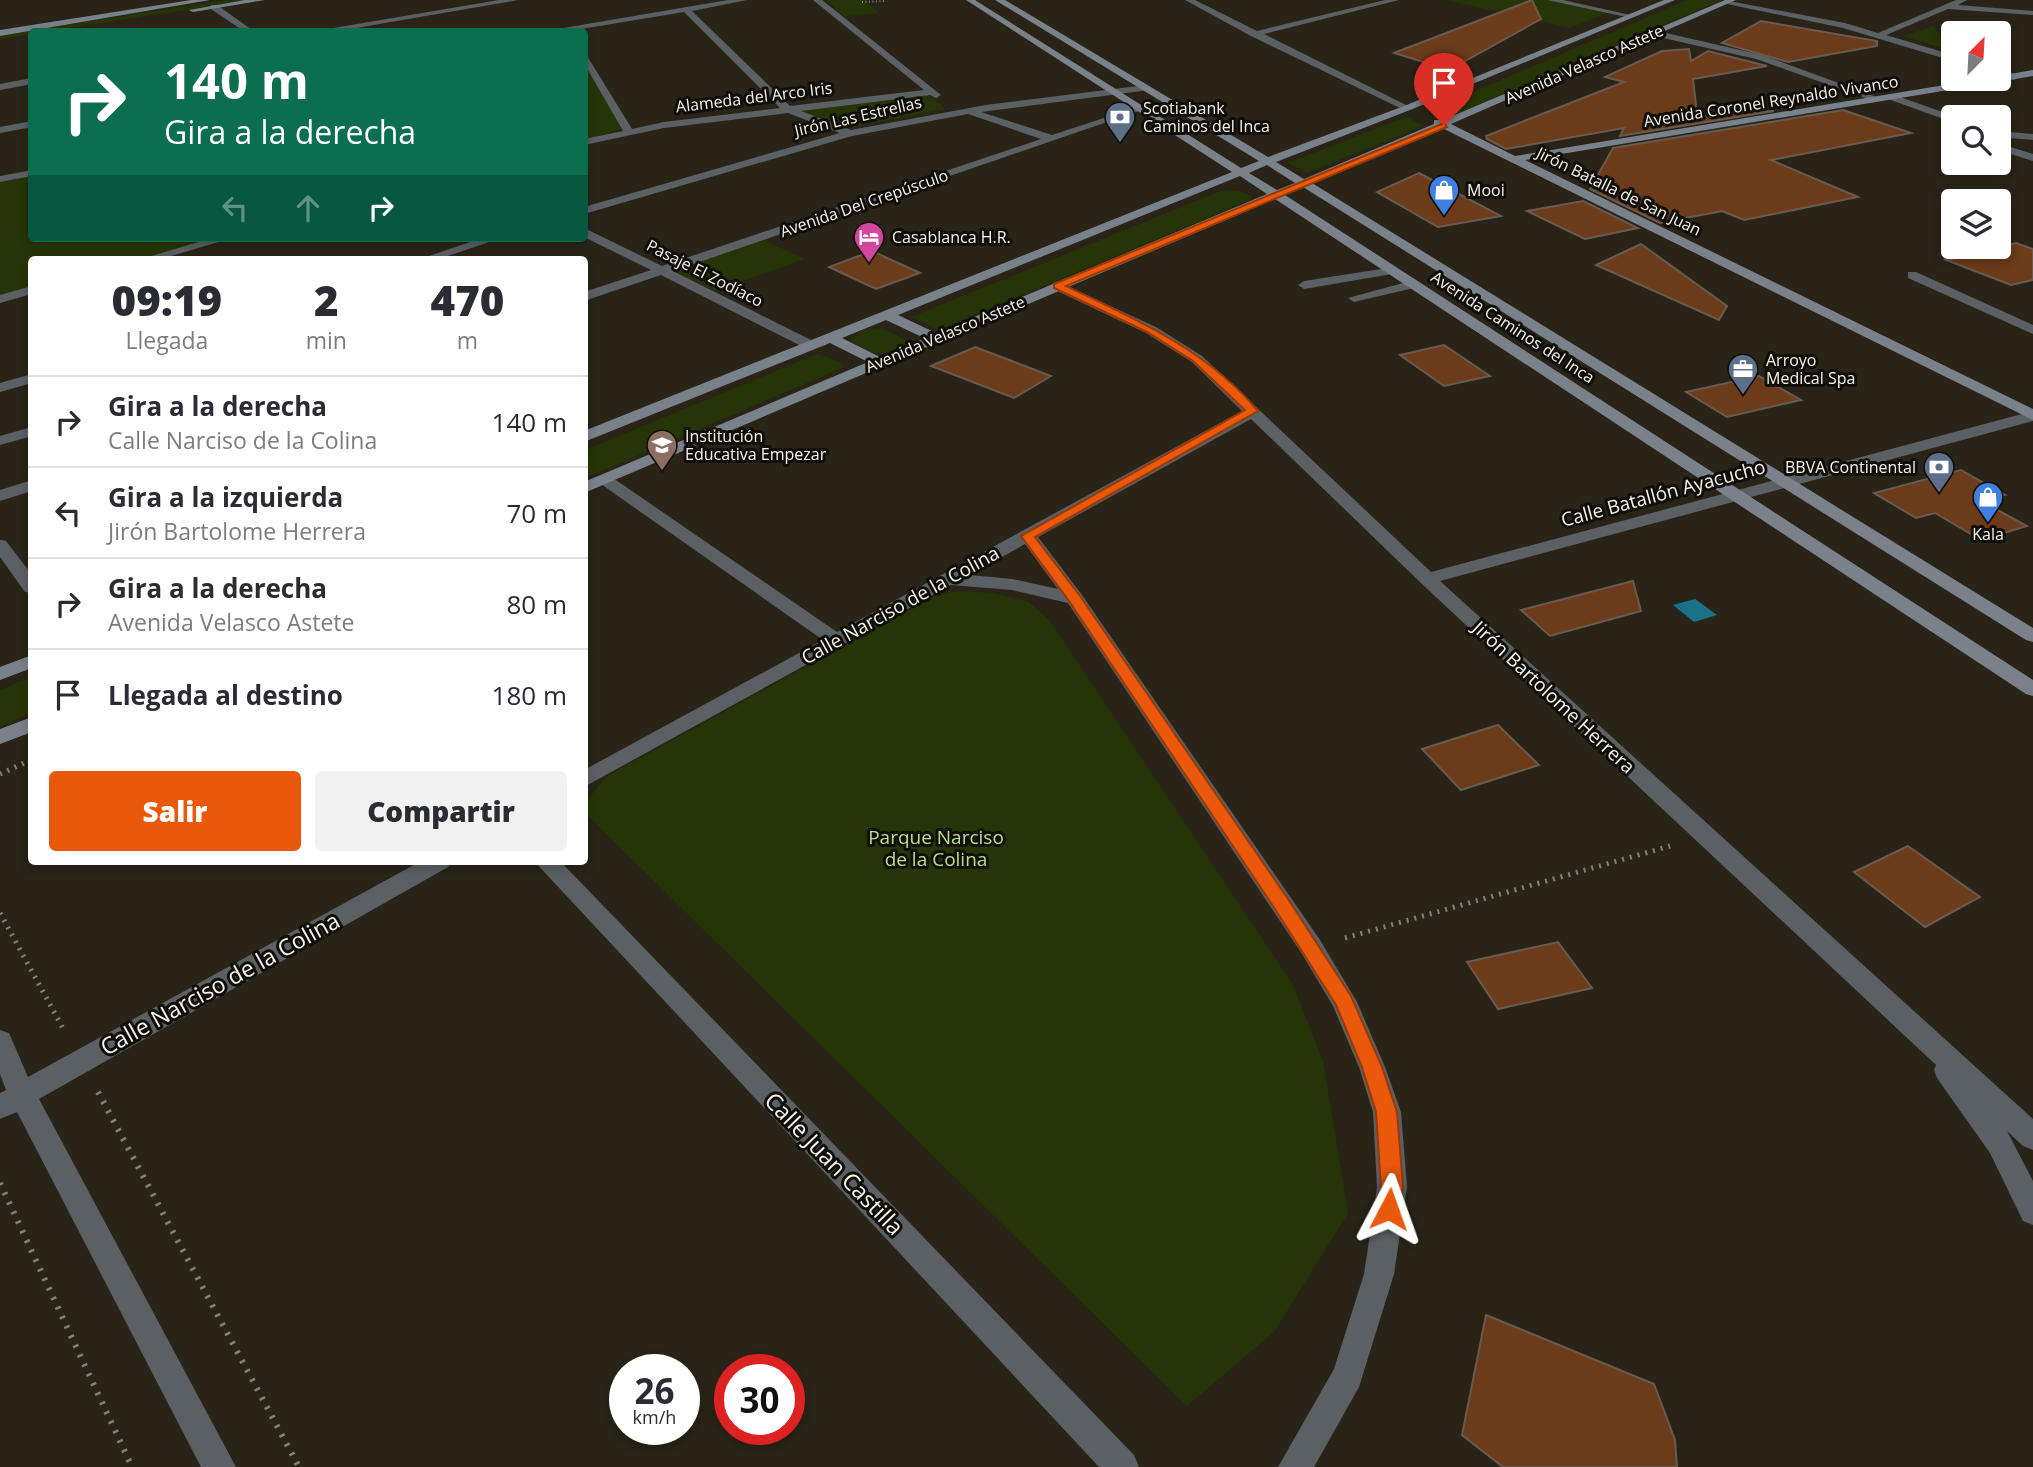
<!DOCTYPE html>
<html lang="es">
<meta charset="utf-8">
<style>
body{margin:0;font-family:"Open Sans",sans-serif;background:#f2f2f3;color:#2b2b33;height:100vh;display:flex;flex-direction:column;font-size:26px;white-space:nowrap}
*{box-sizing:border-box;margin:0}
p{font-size:23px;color:#7c7c81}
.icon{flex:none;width:38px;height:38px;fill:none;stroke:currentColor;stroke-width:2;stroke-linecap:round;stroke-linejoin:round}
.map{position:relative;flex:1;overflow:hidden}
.side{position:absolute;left:28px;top:256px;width:560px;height:609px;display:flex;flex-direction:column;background:#fff;border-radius:7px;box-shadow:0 4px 10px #0003}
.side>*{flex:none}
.hud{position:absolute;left:28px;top:28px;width:560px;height:214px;border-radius:7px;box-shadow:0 4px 10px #0003;background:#0b6e4f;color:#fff;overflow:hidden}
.needle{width:46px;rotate:24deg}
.tools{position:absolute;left:1941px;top:21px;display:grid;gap:14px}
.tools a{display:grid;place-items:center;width:70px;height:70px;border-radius:7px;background:#fff;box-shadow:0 4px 10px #0003;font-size:35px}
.speed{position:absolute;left:609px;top:1354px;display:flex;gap:14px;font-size:35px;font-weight:700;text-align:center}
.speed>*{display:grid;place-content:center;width:91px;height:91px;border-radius:50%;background:#fff;box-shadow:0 4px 10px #0003;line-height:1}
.speed small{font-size:18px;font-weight:400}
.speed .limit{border:10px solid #d22;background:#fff;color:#111}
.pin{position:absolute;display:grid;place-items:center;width:60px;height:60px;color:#fff;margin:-72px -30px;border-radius:50% 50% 50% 0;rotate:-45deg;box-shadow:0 0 7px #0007}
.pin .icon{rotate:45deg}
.me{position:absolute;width:77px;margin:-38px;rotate:4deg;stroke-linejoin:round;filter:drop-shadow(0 0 5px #0008)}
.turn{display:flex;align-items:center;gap:24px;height:147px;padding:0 21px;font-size:32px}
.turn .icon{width:91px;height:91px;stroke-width:2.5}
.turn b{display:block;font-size:49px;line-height:60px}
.lanes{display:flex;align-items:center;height:66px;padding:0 21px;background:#0003;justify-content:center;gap:35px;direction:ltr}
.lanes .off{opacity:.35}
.eta{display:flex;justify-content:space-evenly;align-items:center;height:119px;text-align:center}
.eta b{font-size:42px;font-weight:800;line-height:49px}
.cta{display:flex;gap:14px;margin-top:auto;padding:14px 21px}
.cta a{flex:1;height:80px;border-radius:7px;background:#ea580c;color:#fff;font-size:28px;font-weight:800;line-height:80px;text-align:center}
.cta a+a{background:#f2f2f3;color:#2b2b33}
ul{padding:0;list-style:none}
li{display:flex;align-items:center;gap:21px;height:91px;padding:0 21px;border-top:2px solid #e1e1e2}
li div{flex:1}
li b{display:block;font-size:26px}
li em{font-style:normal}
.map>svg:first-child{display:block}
.green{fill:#263507}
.water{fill:#1b7186}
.building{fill:#6c3b1a;stroke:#685a51;stroke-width:2}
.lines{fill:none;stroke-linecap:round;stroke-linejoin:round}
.path-far2{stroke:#848075;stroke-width:2;stroke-dasharray:1 2.5;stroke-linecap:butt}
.path-far1{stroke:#848075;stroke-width:5;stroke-dasharray:2 6;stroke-linecap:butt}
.path{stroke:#848075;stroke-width:6;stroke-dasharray:2.5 8;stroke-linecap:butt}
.lane{fill:#5b6065;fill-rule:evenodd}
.street{fill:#5b6065;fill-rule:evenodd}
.secondary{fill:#79818a;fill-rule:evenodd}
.route{fill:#ea580c;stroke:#983908;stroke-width:2}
.labels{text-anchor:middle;stroke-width:6;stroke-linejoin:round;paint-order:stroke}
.far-street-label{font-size:16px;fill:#f7f4eb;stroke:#100e08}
.far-poi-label{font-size:16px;fill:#f7f4eb;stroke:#100e08;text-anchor:start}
.street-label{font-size:19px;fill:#f7f4eb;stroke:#100e08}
.park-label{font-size:19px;fill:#bede8b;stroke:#100e08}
.near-street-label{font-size:23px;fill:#f7f4eb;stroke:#100e08}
</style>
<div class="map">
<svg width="2033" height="1467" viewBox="0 0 2033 1467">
<rect width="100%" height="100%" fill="#292417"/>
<g class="green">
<path d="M226,0H251L49,31L32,32L31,34L0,39V35Z"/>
<path d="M826,0H863L879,13L845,16Z"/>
<path d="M1446,0H1545L1610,12L1570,28Z"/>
<path d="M1687,0H1721L1452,116L1436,114L1433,109Z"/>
<path d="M1934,26L1948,50L1903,36Z"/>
<path d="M585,67L588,68L621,129L585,140Z"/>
<path d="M927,94L946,109L853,127L795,110Z"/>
<path d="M1406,117L1424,126L1307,173L1288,163Z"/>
<path d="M31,175L32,238H216L137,259H32L31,287L0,296V182Z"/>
<path d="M1223,190L1238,191L1252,196L1248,201L938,330L911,317Z"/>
<path d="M763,240L805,259L715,291L673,270Z"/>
<path d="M881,328L908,341C889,364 869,351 849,340L864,330Z"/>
<path d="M817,354L841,362L844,367L585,478V450Z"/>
<path d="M959,591L993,593L1029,602L1050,621L1293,985L1323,1061L1348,1213L1274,1332L1187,1406L585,813V803L606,777L935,596Z"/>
<path d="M31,677V713L0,726V690Z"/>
</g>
<path class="water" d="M1695,599L1717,615L1694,622L1673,605Z"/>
<g class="building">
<path d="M1532,0L1541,19L1449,70L1394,53Z"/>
<path d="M1761,21L1877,41V46L1788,62L1722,43Z"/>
<path d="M1689,49L1691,61L1708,51L1767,66L1693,79L1697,114L1774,111L1620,136L1624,128L1506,149L1487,139L1486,136L1624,82L1605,77L1662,51Z"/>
<path d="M1843,110L1911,133L1771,160L1858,197L1744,220L1722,211L1660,223L1590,189L1613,148Z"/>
<path d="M1419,173L1501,216L1438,227L1377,192Z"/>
<path d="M1583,201L1638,228L1585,239L1527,211Z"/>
<path d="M2016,243L2033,249V280L2011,285L1946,260Z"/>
<path d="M1641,244L1727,306L1719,320L1596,265Z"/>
<path d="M872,251L920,273L876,289L829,267Z"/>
<path d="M1444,345L1490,376L1444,386L1400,355Z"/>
<path d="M975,347L1051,376L1014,398L931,366Z"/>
<path d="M1759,376L1801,400L1727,417L1686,392Z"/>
<path d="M1961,470L2005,495L1981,501L2027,526L1981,540L1935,513L1916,518L1874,493Z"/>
<path d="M1633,581L1641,611L1550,636L1521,610Z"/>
<path d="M1498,725L1539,765L1461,790L1422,749Z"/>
<path d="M1908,846L1980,897L1925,927L1854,872Z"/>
<path d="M1558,942L1592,988L1498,1009L1467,962Z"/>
<path d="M1486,1315L1654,1384L1675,1440L1677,1467H1503L1462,1435Z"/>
</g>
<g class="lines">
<path class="path-far2" d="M862,2L886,1"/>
<g class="path-far1">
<path d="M0,774L31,760"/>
<path d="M0,913L65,1032"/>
<path d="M1345,938L1670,846"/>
</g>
<g class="path">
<path d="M98,1092L299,1467"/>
<path d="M0,1183L132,1467"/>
</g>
<g class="lane">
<path d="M1394,267L1400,271L1398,273L1304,289L1298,285L1304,281Z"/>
<path d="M1908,272H1916L2033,325V334L1908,278Z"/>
<path d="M1414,280L1418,281V287L1354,302L1348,298Z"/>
<path d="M32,427V436L0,445V436Z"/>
</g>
<g class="street">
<path d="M499,0H518L333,32H310Z"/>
<path d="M728,0H747L692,11L790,106L924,90L813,0H822L941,95L936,98L930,95L801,111L851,130L986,105L1146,85L1151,88L1149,90L981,112L1052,135L1140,106L1148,108L673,271L815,342V348H805L661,275L584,301V292L651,270L584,237V228L662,266L1041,139L968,114L852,136L584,214V207L840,133L788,113L664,128L584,145V139L623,131L584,63V51L632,129L664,122L780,108L684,12L563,32H540Z"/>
<path d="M1185,0H1195L1257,31L1385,0H1399L1264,34L1412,108L1404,110L1251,36Z"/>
<path d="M1547,0H1563L1635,16L1631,18Z"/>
<path d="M1724,0L1845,23L1878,33L1956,0H1967L1958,5L2033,11V15L1948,9L1886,35L1953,55V61L1843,28L1727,4Z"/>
<path d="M211,5H217L255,32H245L211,9Z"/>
<path d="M1653,30L1762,55L1882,99L1874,101L1756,59L1650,35Z"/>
<path d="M1998,69L2017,75L2019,77L2014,80L1998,75Z"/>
<path d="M32,78V84L0,90V84Z"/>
<path d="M1891,94L1894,95L1957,117H1953V122L1949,121L1888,99L1886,97Z"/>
<path d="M32,121V127L0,133V127Z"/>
<path d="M1998,131L2033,134V140L1998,137Z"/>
<path d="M1998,143L2033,154V161L1998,150Z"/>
<path d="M32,170V176L0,182V176Z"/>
<path d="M212,238H232L161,259H141Z"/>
<path d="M482,238H501L439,259H420Z"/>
<path d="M1058,282L1156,327L1202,356L1431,572L2033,411V421L1440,581L2033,1119V1150L2023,1146L2007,1131L2033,1181V1225L2023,1221L1990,1153L1937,1078L1934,1070L1936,1065L1421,583L1251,419L1038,537L1082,595L1320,940L1357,1002L1385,1067L1401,1112L1407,1187L1394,1274L1359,1387L1314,1467H1278L1334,1369L1364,1274L1377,1187L1373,1112L1359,1067L1333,1006L1302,954L1068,603L1012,590L951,585L584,787V770L823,640L598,482L596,479L598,476H610L837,632L1242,411L1192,362L1146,333L1053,289V283ZM1025,544L1058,589L1012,579L970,575Z"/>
<path d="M32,286V294L0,303V295Z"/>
<path d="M32,374V383L0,392V383Z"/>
<path d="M32,480V491L0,501V490Z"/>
<path d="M0,540L6,541L32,575V593L25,592L0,557Z"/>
<path d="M421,861H452L448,867L39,1099L236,1467H201L17,1112L0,1119V1093L6,1090L0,1074V1030L9,1033L28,1077Z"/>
<path d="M534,861H560L1134,1455L1139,1467H1099Z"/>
</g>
<g class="secondary">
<path d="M191,0H210L0,36V30Z"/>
<path d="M245,0H265L193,12L189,10Z"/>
<path d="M966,0H975L1241,168L1259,161L995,0H1005L1268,157L1404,106L1664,0H1675L1410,110L1276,162L1304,179L1434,124V120H1443L1725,0H1736L1451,124L1515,156L1981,79H1998V76L2033,70V76L1525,160L2033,409V420L1442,128L1312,183L2033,628V642L2026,640L1303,187L1285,195L2033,680V696L2026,694L1275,199L584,493V482L868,362L830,343L584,442V431L1232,172ZM1267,165L1295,183L1277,190L1249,173ZM1240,176L1267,194L936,333L898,315ZM886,320L924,338L880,357L842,338Z"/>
<path d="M32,655V668L0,680V667Z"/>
<path d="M32,717V732L0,744V729Z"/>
</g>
</g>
<path class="route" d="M1444,123L1447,127L1066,286C1136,319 1207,350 1258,411L1035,537L1080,596L1288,899L1351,996L1382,1067L1397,1112L1403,1187L1397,1216L1389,1219L1381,1216L1378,1209L1381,1187L1376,1112L1362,1067L1336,1005L1275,909L1069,601L1021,536L1245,410L1193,361L1147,332L1054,288V284Z"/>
<defs>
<g id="bank-pin" transform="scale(1.575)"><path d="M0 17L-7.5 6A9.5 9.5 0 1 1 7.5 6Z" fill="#5c6f8a" stroke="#100e08"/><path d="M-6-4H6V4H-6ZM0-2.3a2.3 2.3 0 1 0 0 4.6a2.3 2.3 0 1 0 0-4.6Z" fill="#fff"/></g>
<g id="shop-pin" transform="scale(1.575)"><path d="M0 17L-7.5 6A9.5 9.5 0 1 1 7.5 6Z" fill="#3f7fe0" stroke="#100e08"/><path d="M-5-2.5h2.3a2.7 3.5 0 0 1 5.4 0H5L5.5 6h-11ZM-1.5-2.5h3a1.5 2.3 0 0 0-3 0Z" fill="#fff"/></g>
<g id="hotel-pin" transform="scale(1.575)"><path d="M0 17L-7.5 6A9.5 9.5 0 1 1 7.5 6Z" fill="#d1479c" stroke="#100e08"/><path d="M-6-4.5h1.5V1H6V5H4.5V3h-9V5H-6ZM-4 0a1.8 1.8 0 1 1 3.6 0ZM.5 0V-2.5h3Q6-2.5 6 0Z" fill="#fff"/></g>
<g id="office-pin" transform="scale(1.575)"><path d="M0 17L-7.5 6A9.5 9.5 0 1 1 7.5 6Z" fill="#5c6f8a" stroke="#100e08"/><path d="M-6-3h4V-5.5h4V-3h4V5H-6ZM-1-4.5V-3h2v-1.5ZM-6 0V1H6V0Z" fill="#fff"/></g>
<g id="school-pin" transform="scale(1.575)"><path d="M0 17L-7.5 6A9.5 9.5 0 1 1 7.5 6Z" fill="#8d6e63" stroke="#100e08"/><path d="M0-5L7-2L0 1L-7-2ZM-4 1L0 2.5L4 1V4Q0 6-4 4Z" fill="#fff"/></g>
</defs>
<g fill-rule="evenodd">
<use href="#bank-pin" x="1120" y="117"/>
<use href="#shop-pin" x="1444" y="190"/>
<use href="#hotel-pin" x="869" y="237"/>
<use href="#office-pin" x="1743" y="369"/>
<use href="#school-pin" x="662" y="445"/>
<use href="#bank-pin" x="1939" y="467"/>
<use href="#shop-pin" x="1988" y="497"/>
</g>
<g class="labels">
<g class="far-street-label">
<text transform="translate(1584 64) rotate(-24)" y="6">Avenida Velasco Astete</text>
<text transform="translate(754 97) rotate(-7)" y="6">Alameda del Arco Iris</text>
<text transform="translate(1771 101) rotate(-9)" y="6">Avenida Coronel Reynaldo Vivanco</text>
<text transform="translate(858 116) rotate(-13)" y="6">Jirón Las Estrellas</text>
<text transform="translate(1619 191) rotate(26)" y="6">Jirón Batalla de San Juan</text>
<text transform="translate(864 203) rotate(-19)" y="6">Avenida Del Crepúsculo</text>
<text transform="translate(705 273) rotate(27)" y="6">Pasaje El Zodíaco</text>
<text transform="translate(1513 327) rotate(33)" y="6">Avenida Caminos del Inca</text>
<text transform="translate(945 334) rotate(-23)" y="6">Avenida Velasco Astete</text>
</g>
<g class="far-poi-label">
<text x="1143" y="114">Scotiabank<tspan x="1143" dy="18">Caminos del Inca</tspan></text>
<text x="1467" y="196">Mooi</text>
<text x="892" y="243">Casablanca H.R.</text>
<text x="1766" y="366">Arroyo<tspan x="1766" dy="18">Medical Spa</tspan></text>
<text x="685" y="442">Institución<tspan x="685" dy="18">Educativa Empezar</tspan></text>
<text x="1916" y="473" text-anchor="end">BBVA Continental</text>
<text x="1988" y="540" text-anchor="middle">Kala</text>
</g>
<g class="street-label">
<text transform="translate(1663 493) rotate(-15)" y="7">Calle Batallón Ayacucho</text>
<text transform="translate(900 605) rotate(-29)" y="7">Calle Narciso de la Colina</text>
<text transform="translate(1554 697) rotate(43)" y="7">Jirón Bartolome Herrera</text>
</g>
<g class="park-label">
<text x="936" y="844">Parque Narciso<tspan x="936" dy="22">de la Colina</tspan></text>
</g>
<g class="near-street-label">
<text transform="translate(220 984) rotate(-29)" y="8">Calle Narciso de la Colina</text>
<text transform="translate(834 1164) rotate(46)" y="8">Calle Juan Castilla</text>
</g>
</g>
</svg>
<div class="tools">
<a><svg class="needle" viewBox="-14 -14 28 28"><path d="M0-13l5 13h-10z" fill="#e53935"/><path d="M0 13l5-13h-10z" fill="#7c7c81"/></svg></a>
<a><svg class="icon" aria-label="search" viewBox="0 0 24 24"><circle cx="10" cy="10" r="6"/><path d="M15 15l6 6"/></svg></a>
<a><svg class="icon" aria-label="layers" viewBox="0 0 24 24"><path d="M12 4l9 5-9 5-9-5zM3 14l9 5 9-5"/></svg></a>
</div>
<div class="speed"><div>26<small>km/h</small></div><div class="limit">30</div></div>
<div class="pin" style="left:1444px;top:125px;background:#d93025"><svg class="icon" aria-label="arrive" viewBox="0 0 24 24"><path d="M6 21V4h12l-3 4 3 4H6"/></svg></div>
<svg class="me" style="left:1389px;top:1209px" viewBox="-20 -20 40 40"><path d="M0-17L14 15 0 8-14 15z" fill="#ea580c" stroke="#fff" stroke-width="4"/></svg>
<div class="hud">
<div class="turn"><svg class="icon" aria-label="right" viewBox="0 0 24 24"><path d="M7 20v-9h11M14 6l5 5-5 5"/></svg><div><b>140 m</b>Gira a la derecha</div></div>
<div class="lanes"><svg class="icon off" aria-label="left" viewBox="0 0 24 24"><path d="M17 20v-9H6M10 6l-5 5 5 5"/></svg><svg class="icon off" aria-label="ahead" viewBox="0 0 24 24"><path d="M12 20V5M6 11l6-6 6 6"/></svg><svg class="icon" aria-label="right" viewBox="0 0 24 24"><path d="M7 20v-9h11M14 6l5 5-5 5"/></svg></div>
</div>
<section class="side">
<div class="eta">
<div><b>09:19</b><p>Llegada</p></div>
<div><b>2</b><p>min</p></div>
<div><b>470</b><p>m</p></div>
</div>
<ul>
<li><svg class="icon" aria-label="right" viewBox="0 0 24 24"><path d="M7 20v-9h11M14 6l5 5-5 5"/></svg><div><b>Gira a la derecha</b><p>Calle Narciso de la Colina</p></div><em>140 m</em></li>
<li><svg class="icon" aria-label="left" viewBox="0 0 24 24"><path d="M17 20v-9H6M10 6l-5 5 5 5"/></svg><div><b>Gira a la izquierda</b><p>Jirón Bartolome Herrera</p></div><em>70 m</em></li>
<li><svg class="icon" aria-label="right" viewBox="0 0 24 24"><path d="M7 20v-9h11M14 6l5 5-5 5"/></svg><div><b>Gira a la derecha</b><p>Avenida Velasco Astete</p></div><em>80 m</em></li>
<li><svg class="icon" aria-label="arrive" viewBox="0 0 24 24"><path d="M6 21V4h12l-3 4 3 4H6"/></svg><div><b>Llegada al destino</b></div><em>180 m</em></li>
</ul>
<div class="cta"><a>Salir</a><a>Compartir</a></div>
</section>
</div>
